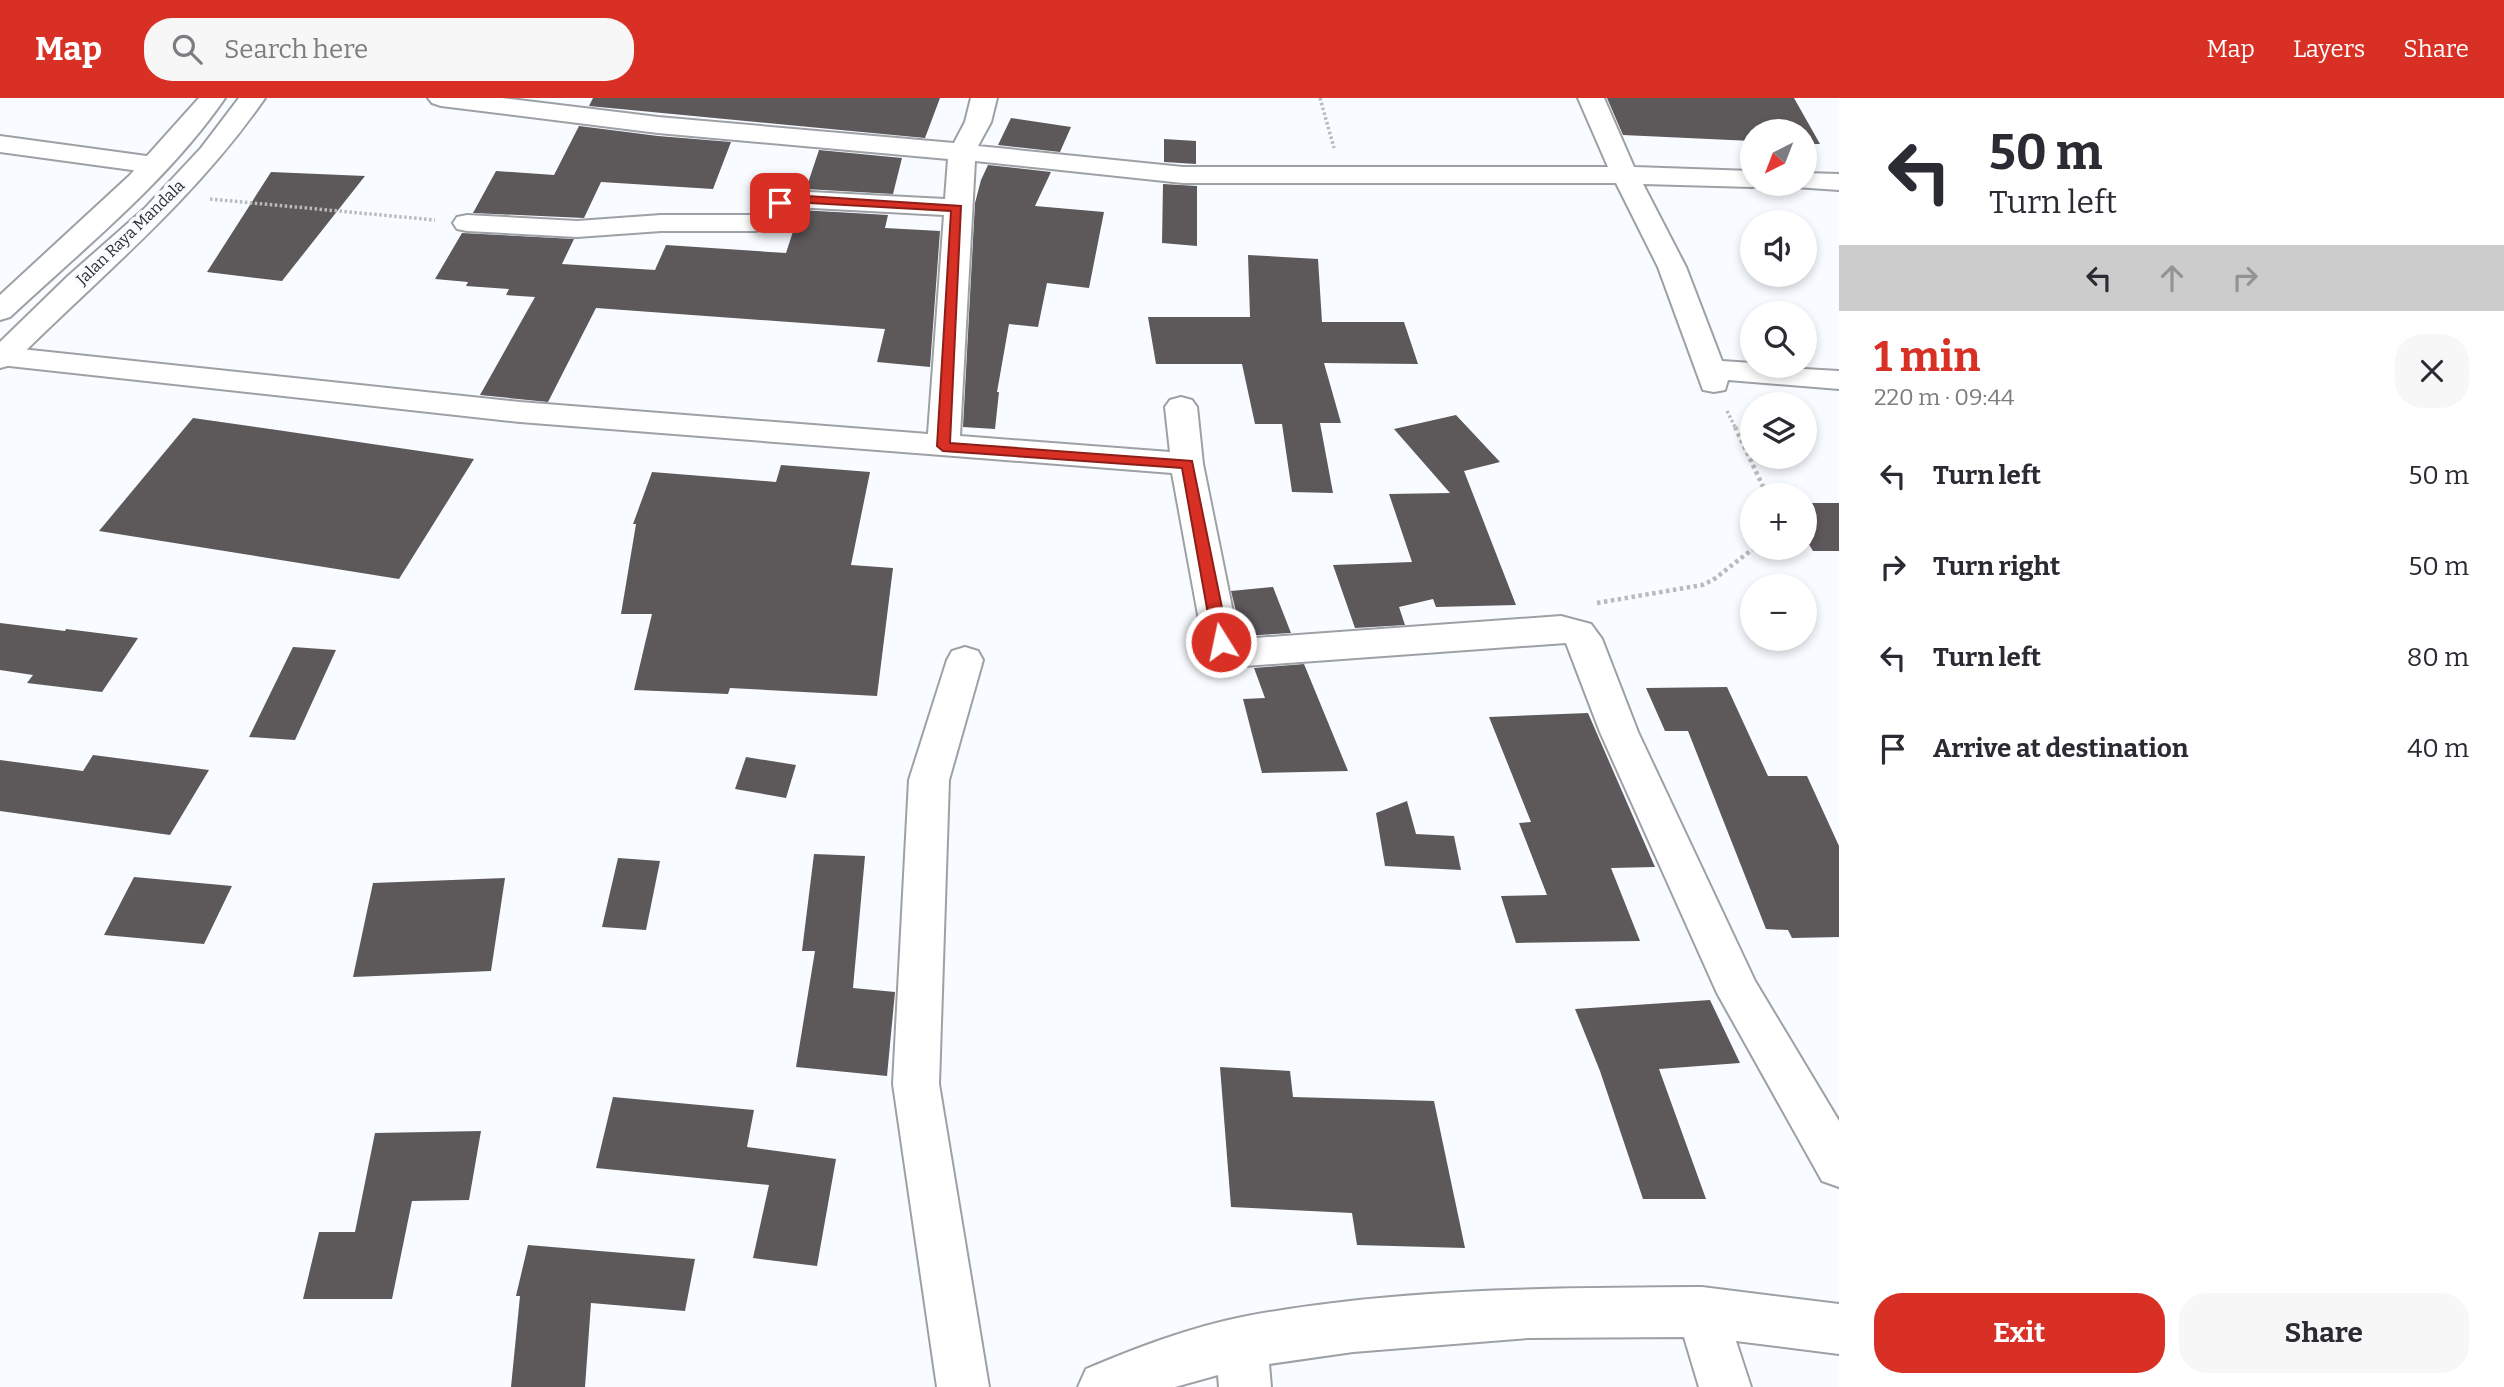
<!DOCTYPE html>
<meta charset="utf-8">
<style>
body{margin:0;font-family:Bitter,serif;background:#f7f7f7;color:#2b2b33;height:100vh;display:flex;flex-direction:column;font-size:26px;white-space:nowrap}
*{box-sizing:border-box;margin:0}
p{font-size:23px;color:#7c7c81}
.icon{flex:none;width:38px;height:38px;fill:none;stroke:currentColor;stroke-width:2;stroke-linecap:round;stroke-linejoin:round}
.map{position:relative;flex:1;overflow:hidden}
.side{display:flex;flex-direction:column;background:#fff;width:665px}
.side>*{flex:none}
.guide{background:#fff;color:#2b2b33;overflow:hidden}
.needle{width:46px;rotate:222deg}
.controls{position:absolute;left:1740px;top:21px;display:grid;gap:14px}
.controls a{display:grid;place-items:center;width:77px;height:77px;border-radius:50%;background:#fff;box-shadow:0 4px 10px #0003;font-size:35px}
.pin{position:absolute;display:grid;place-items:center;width:60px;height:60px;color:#fff;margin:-30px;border-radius:14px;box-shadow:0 4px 10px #0006}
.me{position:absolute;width:77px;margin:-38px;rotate:350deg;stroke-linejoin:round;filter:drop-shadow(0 0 5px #0008)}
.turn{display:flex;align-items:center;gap:24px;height:147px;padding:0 35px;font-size:32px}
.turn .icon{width:91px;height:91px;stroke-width:2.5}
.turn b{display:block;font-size:49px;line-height:60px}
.lanes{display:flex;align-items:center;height:66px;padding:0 35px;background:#0003;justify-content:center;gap:35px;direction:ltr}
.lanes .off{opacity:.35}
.round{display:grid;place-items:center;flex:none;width:74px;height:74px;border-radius:28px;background:#f7f7f7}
.headline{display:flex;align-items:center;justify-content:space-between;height:119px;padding:0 35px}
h1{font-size:42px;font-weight:700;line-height:52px;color:#d93025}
.button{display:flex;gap:14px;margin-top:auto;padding:14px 35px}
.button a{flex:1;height:80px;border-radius:28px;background:#d93025;color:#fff;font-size:28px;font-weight:700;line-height:80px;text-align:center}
.button a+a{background:#f7f7f7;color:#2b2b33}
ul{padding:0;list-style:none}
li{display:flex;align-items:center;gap:21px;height:91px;padding:0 35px}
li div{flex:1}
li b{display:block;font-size:26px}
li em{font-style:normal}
header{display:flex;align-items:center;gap:42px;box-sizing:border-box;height:98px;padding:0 35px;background:#d93025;color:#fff}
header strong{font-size:33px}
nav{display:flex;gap:38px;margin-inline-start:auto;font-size:24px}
.search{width:490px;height:63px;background:#f7f7f7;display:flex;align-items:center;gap:18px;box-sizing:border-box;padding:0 24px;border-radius:28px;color:#7c7c81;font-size:26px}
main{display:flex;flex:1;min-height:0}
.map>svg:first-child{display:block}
.building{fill:#5d585a}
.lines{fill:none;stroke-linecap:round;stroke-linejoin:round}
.minor-casing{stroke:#9da0a4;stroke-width:4}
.highway-casing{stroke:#9da0a4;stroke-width:4}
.path-far1{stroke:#b8bbbe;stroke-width:3.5;stroke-dasharray:2.5 2.5;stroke-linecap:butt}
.path{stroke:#b8bbbe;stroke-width:4.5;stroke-dasharray:3.5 3.5;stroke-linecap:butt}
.minor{fill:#fff;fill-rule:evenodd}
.highway{fill:#fff;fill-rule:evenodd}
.route{fill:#d93025;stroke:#8d1f18;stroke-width:2}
.labels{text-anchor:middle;stroke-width:7;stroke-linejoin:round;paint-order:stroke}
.far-street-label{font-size:16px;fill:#2d2e30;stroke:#f8fbff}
</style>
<header>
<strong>Map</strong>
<div class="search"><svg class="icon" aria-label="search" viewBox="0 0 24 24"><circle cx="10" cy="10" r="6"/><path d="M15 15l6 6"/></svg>Search here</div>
<nav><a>Map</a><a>Layers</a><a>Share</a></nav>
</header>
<main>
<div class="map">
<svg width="1839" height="1289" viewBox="0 0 1839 1289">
<rect width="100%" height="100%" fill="#f8fbff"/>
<g class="building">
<path d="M593,0H940L925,40L589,8Z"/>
<path d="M1607,0H1794L1820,46H1804V33H1752V43L1623,37Z"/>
<path d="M1011,20L1071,29L1060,54L998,47Z"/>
<path d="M579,28L658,38L731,44L713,91L601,84L584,120L473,115L496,73L554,77Z"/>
<path d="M1164,41L1196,43V66L1164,64Z"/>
<path d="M819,52L902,60L893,96L806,91Z"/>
<path d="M988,67L1051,74L1035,108L1104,114L1089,190L1047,185L1038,229L1009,226L997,294H999L995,331L963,329L975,105L981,82Z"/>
<path d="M271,74L365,78L282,183L207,174Z"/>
<path d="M1163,86L1197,88V148L1162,145Z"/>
<path d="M800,112L888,117L885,130L940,133L930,269L877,264L885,231L596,210L548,304L480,297L535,199L506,197L509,191L466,188L468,184L435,181L462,135L574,141L562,166L655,172L666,147L786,155Z"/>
<path d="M1248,157L1318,161L1322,224H1404L1418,266L1324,265L1341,325H1320L1333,395L1292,394L1282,326H1255L1242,266H1156L1148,219H1250Z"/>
<path d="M1456,317L1500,364L1464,373L1516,507L1436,509L1433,501L1399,509L1405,527L1355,530L1333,467L1412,464L1389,396L1450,395L1394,331Z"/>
<path d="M193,320L277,332L474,361L399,481L99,433Z"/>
<path d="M781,367L870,374L851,467L893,470L877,598L730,590L728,596L634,592L652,516H621L636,426H633L652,374L776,384Z"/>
<path d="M1804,405H1839V453H1813L1804,438Z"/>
<path d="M1273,489L1291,535L1242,538L1231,493Z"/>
<path d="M0,525L65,533L66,531L138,540L102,594L27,585L33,577L0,572Z"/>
<path d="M293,549L336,552L295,642L249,639Z"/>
<path d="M1304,566L1348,673L1262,675L1243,601L1265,600L1254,570Z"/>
<path d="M1727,589L1768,678H1807L1839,748V839L1792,840L1788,832L1766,831L1688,633H1665L1646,590Z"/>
<path d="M1588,615L1655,769L1611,770L1640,843L1516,845L1501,798L1547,797L1519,725L1531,724L1489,619Z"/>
<path d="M93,657L209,672L170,737L0,713V662L83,673Z"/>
<path d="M746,659L796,667L786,700L735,691Z"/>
<path d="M1407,703L1416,736L1454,738L1461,772L1385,768L1376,715Z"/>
<path d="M814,756L865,758L853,890L895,894L887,978L796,969L815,853H802Z"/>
<path d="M618,760L660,763L646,832L602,829Z"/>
<path d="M134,779L232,788L204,846L104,837Z"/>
<path d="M505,780L491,873L353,879L373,785Z"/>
<path d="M1710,902L1740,965L1659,971L1706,1101H1643L1600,973L1575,911Z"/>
<path d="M1220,969L1290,973L1293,999L1434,1003L1465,1150L1357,1147L1352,1115L1231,1109Z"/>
<path d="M613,999L754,1012L747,1049L836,1061L817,1168L753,1160L769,1087L596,1070Z"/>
<path d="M481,1033L469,1102L412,1103L392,1201H303L319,1134H355L375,1035Z"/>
<path d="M528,1147L695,1161L685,1213L591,1205L585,1289H511L520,1198H516Z"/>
</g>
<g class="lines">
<g class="minor-casing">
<g id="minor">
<path d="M428,0H502L658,19L954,45L965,24L971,0H997L991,24L978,48L1183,69H1608L1578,0H1604L1634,69L1752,73V86L1761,87L1752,89L1643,86L1686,169L1722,263L1752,265V268L1839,273V291L1728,282L1725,292L1714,294L1703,292L1658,169L1616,85H1183L975,63L960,338L1170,354L1165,309L1170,302L1181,299L1192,302L1197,309L1203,366L1238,539L1241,541L1561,518L1591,526L1602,541L1638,634L1755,883L1839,1023V1089L1822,1083L1717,895L1600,634L1566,545L1244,568L1217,561L1203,544L1172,375L520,324L0,267L2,249L520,304L928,336L944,117L794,109L771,129L756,133H661L577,139L467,133L457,131L453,125L457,119L467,117L577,123L661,117H751L771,100L791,93L945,101L948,61L658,35L441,8L432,5Z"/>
<path d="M0,38L154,59L163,61L167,67L163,73L154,75L0,54Z"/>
<path d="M1804,75L1839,76V92L1795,89L1793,86H1804Z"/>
<path d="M965,549L978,553L983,562L949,682L939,986L989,1289H937L893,986L909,682L947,562L952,553Z"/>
<path d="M1702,1189L1839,1206V1256L1736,1243L1751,1289H1699L1684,1239L1528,1240L1353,1254L1269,1266L1271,1289H1219L1218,1277L1175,1289H1078L1086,1271C1136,1250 1188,1230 1242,1219C1392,1190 1550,1190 1702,1189Z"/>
</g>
</g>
<g class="highway-casing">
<g id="highway">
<path d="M199,0H225C167,84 84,150 10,219L0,222V197L129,78Z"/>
<path d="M239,0H265C193,104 99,179 11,267L0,270V244L68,178L144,111L201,50Z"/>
</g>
</g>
<g class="path-far1">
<path d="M1320,0L1334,50"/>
<path d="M210,101L435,122"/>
<path d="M1727,313L1736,331"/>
</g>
<g class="path">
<path d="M1735,329L1767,397"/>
<path d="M1597,505L1702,487L1713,482L1754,450"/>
</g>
<use href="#minor" class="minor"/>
<use href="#highway" class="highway"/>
</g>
<path class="route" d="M791,97L961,108L950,345L1192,363L1229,544L1226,548H1216L1213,544L1182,370L943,353L937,348L951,113L792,104L780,108L774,105Z"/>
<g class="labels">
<g class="far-street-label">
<text transform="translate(130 134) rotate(-44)" y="6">Jalan Raya Mandala</text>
</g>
</g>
</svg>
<div class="controls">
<a><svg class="needle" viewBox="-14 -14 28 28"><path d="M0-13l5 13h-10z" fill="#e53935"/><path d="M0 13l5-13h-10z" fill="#7c7c81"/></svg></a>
<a><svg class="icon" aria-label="sound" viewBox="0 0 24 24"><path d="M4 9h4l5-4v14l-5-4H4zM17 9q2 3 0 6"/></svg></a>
<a><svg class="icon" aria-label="search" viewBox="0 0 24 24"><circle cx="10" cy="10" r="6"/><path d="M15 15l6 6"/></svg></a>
<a><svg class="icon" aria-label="layers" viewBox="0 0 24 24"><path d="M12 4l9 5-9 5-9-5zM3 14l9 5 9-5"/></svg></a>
<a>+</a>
<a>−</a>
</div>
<div class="pin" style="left:780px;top:105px;background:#d93025"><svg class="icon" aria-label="arrive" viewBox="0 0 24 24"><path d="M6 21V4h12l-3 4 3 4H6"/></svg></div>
<svg class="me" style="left:1221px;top:544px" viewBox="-20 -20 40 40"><circle r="17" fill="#d93025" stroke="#fff" stroke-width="3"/><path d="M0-11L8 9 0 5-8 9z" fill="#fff"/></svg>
</div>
<section class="side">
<div class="guide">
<div class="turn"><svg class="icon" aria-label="left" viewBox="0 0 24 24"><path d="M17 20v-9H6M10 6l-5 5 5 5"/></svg><div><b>50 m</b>Turn left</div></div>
<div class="lanes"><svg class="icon" aria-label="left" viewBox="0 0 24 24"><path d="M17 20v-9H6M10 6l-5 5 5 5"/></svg><svg class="icon off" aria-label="ahead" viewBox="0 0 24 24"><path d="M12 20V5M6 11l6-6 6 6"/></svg><svg class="icon off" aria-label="right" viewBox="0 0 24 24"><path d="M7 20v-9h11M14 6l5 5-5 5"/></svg></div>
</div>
<div class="headline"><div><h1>1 min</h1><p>220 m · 09:44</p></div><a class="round"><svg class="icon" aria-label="close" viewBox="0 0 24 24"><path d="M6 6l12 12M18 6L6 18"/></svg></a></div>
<ul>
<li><svg class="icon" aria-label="left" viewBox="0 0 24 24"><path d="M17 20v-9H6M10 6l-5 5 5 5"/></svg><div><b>Turn left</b></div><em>50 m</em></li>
<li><svg class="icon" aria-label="right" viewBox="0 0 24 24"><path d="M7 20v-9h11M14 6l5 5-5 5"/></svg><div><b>Turn right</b></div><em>50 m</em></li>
<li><svg class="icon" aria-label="left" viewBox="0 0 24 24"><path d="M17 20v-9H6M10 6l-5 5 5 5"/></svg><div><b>Turn left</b></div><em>80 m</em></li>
<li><svg class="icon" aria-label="arrive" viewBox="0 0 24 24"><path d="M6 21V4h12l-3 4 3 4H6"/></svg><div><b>Arrive at destination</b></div><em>40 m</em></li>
</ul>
<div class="button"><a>Exit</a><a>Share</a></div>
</section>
</main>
